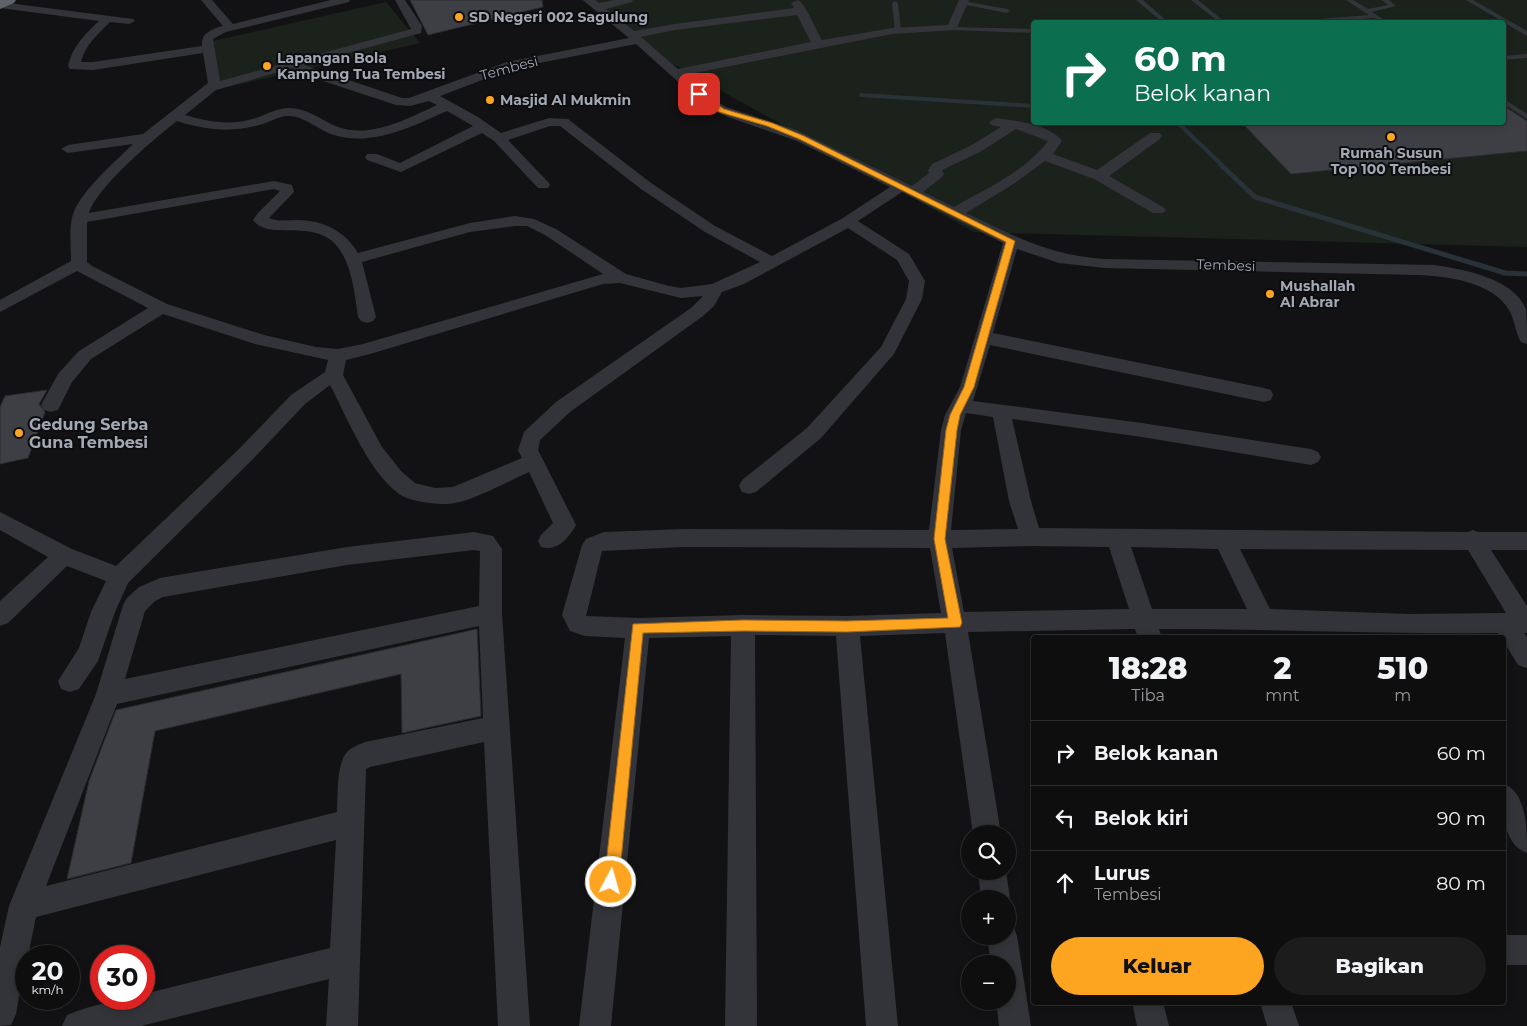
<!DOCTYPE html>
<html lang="id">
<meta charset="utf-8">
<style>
body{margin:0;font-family:Montserrat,sans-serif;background:#1c1c1d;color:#f1f3f6;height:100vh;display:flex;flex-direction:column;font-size:19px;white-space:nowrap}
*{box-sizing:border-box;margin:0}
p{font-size:16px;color:#9b9c9e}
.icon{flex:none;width:28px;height:28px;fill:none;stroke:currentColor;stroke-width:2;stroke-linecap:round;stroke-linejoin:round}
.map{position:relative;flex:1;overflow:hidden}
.drawer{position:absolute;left:1031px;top:635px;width:475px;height:370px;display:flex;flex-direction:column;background:#0e0e0f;border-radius:5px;box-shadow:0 2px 8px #0003,0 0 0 1px #2e2e2f}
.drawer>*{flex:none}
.top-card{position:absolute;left:1031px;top:20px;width:475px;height:105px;border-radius:5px;box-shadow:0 2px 8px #0003,0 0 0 1px #2e2e2f;background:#0b6e4f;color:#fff;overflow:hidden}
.buttons{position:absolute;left:961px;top:825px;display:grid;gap:10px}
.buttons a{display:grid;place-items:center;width:55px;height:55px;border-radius:50%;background:#0e0e0f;box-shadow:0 2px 8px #0003,0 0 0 1px #2e2e2f;font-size:25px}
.speed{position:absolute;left:15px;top:945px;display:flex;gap:10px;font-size:25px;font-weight:700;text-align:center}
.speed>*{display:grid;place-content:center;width:65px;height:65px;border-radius:50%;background:#0e0e0f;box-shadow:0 2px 8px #0003,0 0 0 1px #2e2e2f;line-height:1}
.speed small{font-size:12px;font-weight:400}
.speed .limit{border:8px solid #d22;background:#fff;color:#111}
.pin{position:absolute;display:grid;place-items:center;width:42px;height:42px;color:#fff;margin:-21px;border-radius:10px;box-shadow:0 2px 8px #0006}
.me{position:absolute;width:55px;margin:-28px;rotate:6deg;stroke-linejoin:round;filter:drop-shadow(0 0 4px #0008)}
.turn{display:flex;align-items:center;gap:18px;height:105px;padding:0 20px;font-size:22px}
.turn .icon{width:65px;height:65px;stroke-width:2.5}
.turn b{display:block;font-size:35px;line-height:42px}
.eta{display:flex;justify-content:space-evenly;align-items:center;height:85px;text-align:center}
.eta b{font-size:30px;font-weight:800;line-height:35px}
.action{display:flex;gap:10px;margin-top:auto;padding:10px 20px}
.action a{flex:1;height:58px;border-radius:30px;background:#fda421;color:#111;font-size:20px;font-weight:800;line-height:58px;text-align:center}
.action a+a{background:#1c1c1d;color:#f1f3f6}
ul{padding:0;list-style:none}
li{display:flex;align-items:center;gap:15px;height:65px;padding:0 20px;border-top:1px solid #2e2e2f}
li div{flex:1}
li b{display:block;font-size:19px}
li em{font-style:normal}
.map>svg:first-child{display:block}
.green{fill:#1a221b;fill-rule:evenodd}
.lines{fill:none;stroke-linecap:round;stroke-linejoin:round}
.stream-far1{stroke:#283238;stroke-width:4}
.stream{stroke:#283238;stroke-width:5}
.building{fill:#3e3f44;stroke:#2c2c30}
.lane{fill:#333439;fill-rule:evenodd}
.street{fill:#333439;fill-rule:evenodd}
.highway{fill:#5e626a;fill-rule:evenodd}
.route{fill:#fda421;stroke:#a46b15}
.poi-dot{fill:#fda421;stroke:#0d0d0f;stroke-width:2}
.labels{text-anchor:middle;stroke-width:4;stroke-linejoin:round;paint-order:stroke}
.far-poi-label{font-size:14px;font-weight:bold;fill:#a2a9b5;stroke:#0d0d0f;text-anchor:start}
.far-street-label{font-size:14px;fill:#a2a9b5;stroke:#0d0d0f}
.poi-label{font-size:16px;font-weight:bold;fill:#a2a9b5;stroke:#0d0d0f;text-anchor:start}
</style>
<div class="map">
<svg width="1527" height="1026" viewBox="0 0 1527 1026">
<rect width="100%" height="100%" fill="#121214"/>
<g class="green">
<path d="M582,0H1527V247L974,232L634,42ZM1034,22H1504V122H1034Z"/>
<path d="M386,2L420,43L219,89L208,42Z"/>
</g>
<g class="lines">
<g class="stream-far1">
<path d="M861,95L1034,106"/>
<path d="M1177,122L1223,166"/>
</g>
<path class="stream" d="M1221,165L1255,197L1505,273L1527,274"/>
</g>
<g class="building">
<path d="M410,0H542L543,7L428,35Z"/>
<path d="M1504,106L1527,121V151L1291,174L1241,122H1504Z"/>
<path d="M47,390L39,404L45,412L28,458L0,464V407L5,396Z"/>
<path d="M477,629L481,716L402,733L401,674L155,731L131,863L67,879L89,781L116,710Z"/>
</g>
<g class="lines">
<g class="lane">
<path d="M1136,0H1143L1168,22H1162Z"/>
<path d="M1191,0H1198L1225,22H1219Z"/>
<path d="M1346,0H1353L1368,9L1388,5L1382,0H1389L1396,6L1372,12L1388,22H1382L1374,18L1321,22H1303L1306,20L1369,15Z"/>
<path d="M1466,0H1473L1527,31V36Z"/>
<path d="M895,1L898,3L901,31L898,33L895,31L892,3Z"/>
<path d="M963,1L1007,9L1010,11L1007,13L961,4V2Z"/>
<path d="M950,27L1034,29V33L952,30L950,29Z"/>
<path d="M1527,54V58L1504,60V56Z"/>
<path d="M1504,99L1527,114V119L1504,104Z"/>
</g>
<g class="street">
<path d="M201,0H212L233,24L331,0H350L349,2L226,32L213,39L220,81L411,29L395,0H405L422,26L421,33L304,65L402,98H409L507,62L629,38L583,0H595L599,3L614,0H633L632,2L606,9L634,31L675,24L794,8L791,3L798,0C806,4 816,31 822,40L892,28L948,25L959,0H969L956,30L892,34L685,75L716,101L726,107L796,130L912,186L929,173L928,170L932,164L970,146L1001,127L991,125L989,122L996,118C1015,121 1050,124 1062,141L1053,154L1097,170L1150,133H1160L1162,136L1160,139L1109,176L1163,207L1166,210L1163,213H1153L1094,179L1045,161L1015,183L966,213C1017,237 1048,255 1105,259L1434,265C1463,269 1513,278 1526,309C1527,318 1527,334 1527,344L1521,342C1515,332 1515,320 1509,310C1493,282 1447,276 1418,275L1105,268L1059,263L1017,249L993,333L1264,388L1271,390L1273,395L1271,400L1264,402L990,345L973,401L1142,423L1311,449L1318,452L1321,457L1318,462L1311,465L1142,437L1012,419L1031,501L1039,528L1468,532L1473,530L1478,532H1527V550H1491L1527,606V633H1524L1527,637V668L1518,665L1504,642V638H1501L1498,633C1385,634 1272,629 1159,629L1162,638H1138L1135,629L968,632L1001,834H973L945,633L860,636L898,1026H866L836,636L755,635L757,1026H725L731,636L649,638L611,1026H579L625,638L585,636L570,631L562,615L582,545L586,539L604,532L684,529L929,530L941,430L945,415L960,387L1003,243L902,192L858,221L909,254L925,281L922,299L894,354L821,438L756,492L749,494L742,492L739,486L742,480L807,428L881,347L906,299L909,281L897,260L848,228L744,284L722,292L714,306L703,316L570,412L540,440L538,450L576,525C569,538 557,552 541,547L538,541L541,535L553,523L529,472C509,481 474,500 455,503C441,506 411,502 399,494C368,471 348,419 330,385L305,404L254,458L128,583L115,612L98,661L79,689L70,692L61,689L58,681L79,648L91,612L106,581L67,566L8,623L0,626V601L48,557L0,530V512L72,549L116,566L240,448L291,395L325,372L328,360L255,344L163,314L91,359L72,382L58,410L51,412L44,410L41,405L58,374L79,351L148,308L77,271L0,312V300L71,261C71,247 69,231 72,218C77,194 115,162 133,144L68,153L61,149L68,145L143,134L208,83L203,53L93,70L70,69L68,66C72,47 85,34 99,21L0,8V2L133,19L135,21L129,24L110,22C98,34 85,45 81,62H93L202,46C200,34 211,29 223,26ZM797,15L811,42L678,69L641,37L675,30ZM636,44L706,107L728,117L797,141L890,187L843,218L772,256L715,226L651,183L568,119L549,118L501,133L478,117L440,96L514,68ZM292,68L308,76L396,105L410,106L429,101L437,105C409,118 370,139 338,127C322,121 308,108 289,108C278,108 267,114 256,118C231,126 209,122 185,115L216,90ZM447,111L473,126L400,163L377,154H367L365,157L367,160L401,172L482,133L494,141L538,188H548L550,185L548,182L508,140L550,126H560L641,189L705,232L760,262L712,284L681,288L669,286L626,274L556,229L534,219L515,216L470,223L358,253C345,231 323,220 297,220C288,220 278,222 269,218L294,192L292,185L274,181L89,213C97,187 154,139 177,121C206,130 230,133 259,125C269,123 278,116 288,116C305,116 318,130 334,135C372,147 413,126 447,111ZM1016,129L1048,141C1026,171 986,189 954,207L923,192L942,177L944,174L942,170L980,152ZM274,189L280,191L258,213L253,220C270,244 323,212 344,257C353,275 355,297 358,317L361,321L367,323L373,321L376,317L362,262L470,232L515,226H527L545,235L603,274L363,344L338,349L316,347L264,335L167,304L92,266L87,262V222ZM620,283L681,298L703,296L691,308L556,402L524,432L518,450L522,458L453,487L435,488L415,483L401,471L382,447L343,375L346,360L370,354L603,284ZM966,413L993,417L1009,501L1018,529L951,530L961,430ZM1031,546L1109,547L1129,609L964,612L952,548ZM684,547L930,548L941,613L847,616L743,615L638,618L586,616L602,551ZM1131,547L1218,549L1247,609H1152ZM1240,549L1468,550L1506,613L1409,614L1270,609Z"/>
<path d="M474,532L493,536L502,549V614L530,1026H498L484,742L370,767L366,769L358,1026H326L329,979L141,1026H62L67,1015C91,1005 118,999 144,999V994L330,948L336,840L36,917L28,956H26L16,1014L11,1025L0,1026V947L9,906L96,694L123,605L127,598L139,587L160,578L347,547ZM474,550L480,551L479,606L125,679L145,611L155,601L163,597L347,565ZM479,626L483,718L365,742C359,745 352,747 348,751C336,762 338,797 337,812L46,886L117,704Z"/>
<path d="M1504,784C1527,793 1527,829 1527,853C1500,842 1504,808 1504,784Z"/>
<path d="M978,871H1006L1010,899L1008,906V899H981Z"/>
<path d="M1008,923L1013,925L1017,936L1031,1026H999L996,1001H1008V964H991L987,936H1008Z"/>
<rect x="1504" y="935" width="23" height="30"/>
<path d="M1132,1002H1163L1169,1026H1137Z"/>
<path d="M1260,1002H1291L1299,1026H1267Z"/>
</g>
<path class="highway" d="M0,0H16L14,3L0,9Z"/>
</g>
<path class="route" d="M696,92H701L724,109L772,123L804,136L1015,241L974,387L960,415L957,430L945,539L962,623L960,627L847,632L743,631L643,633L619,882L617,888L611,890L606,888L604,882L633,624L743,620L847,621L948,618L934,539L946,430L950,415L964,387L1006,242L799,139L767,126L719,112L696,95Z"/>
<g class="poi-dot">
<circle cx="459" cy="17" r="5"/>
<circle cx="267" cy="66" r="5"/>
<circle cx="490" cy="100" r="5"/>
<circle cx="1391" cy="137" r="5"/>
<circle cx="1270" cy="294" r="5"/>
<circle cx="19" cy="433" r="5"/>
</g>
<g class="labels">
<g class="far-poi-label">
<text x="469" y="22">SD Negeri 002 Sagulung</text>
<text x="277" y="63">Lapangan Bola<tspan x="277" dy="16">Kampung Tua Tembesi</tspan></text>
<text x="500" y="105">Masjid Al Mukmin</text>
<text x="1391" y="158" text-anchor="middle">Rumah Susun<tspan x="1391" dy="16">Top 100 Tembesi</tspan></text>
<text x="1280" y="291">Mushallah<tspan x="1280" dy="16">Al Abrar</tspan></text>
</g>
<g class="far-street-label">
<text transform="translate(509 68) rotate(-15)" y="5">Tembesi</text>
<text transform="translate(1226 265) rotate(2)" y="5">Tembesi</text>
</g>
<g class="poi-label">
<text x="29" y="430">Gedung Serba<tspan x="29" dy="18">Guna Tembesi</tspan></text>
</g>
</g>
</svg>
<div class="buttons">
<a><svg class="icon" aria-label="search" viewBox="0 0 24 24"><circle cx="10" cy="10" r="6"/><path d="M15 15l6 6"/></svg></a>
<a>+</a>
<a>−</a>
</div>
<div class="speed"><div>20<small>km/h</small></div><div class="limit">30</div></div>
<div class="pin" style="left:699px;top:94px;background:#d93025"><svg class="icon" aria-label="arrive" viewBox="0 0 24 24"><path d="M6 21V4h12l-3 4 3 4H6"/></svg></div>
<svg class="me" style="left:611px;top:882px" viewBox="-20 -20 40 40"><circle r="17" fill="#fda421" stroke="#fff" stroke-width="3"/><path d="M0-11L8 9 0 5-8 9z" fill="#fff"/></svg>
<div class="top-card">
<div class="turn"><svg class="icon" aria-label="right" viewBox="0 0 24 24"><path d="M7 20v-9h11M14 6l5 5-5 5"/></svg><div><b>60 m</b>Belok kanan</div></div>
</div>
<section class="drawer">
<div class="eta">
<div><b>18:28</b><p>Tiba</p></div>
<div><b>2</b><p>mnt</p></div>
<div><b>510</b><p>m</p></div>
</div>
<ul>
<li><svg class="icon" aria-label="right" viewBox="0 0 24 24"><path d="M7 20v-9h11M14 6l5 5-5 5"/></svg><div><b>Belok kanan</b></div><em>60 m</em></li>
<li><svg class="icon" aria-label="left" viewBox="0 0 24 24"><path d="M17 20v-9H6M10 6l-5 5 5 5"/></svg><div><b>Belok kiri</b></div><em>90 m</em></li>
<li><svg class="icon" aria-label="ahead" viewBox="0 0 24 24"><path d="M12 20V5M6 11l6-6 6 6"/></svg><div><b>Lurus</b><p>Tembesi</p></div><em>80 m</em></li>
</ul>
<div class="action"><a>Keluar</a><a>Bagikan</a></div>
</section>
</div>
